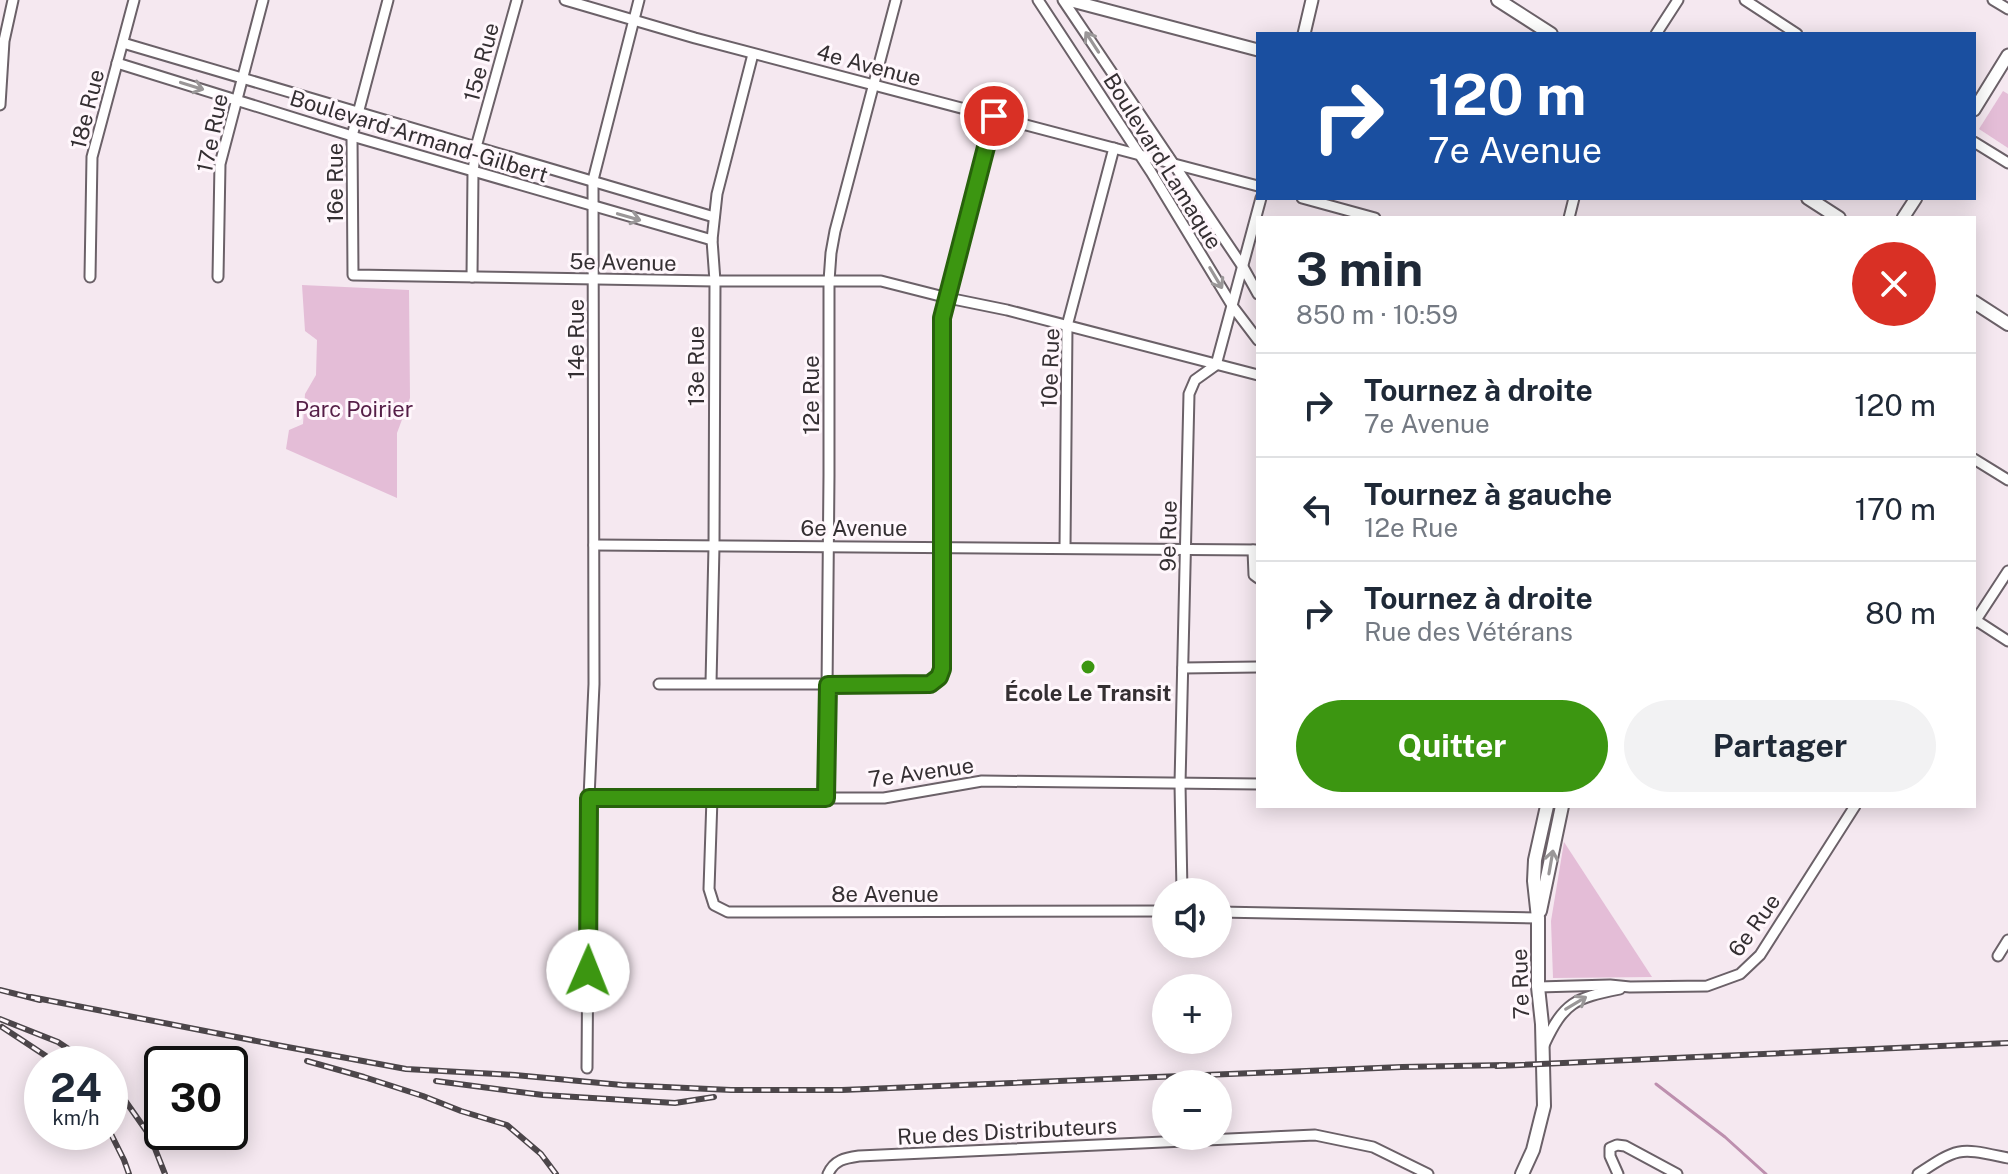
<!DOCTYPE html>
<html lang="fr">
<meta charset="utf-8">
<style>
body{margin:0;font-family:"Public Sans",sans-serif;background:#f2f2f3;color:#1f2937;height:100vh;display:flex;flex-direction:column;font-size:30px;white-space:nowrap}
*{box-sizing:border-box;margin:0}
p{font-size:26px;color:#747a83}
.icon{flex:none;width:44px;height:44px;fill:none;stroke:currentColor;stroke-width:2;stroke-linecap:round;stroke-linejoin:round}
.map{position:relative;flex:1;overflow:hidden}
.drawer{position:absolute;left:1256px;top:216px;width:720px;height:592px;display:flex;flex-direction:column;background:#fff;border-radius:0px;box-shadow:0 4px 20px #0003}
.drawer>*{flex:none}
.hud{position:absolute;left:1256px;top:32px;width:720px;height:168px;border-radius:0px;box-shadow:0 4px 20px #0003;background:#1a4fa0;color:#fff;overflow:hidden}
.buttons{position:absolute;left:1152px;top:878px;display:grid;gap:16px}
.buttons a{display:grid;place-items:center;width:80px;height:80px;border-radius:50%;background:#fff;box-shadow:0 4px 20px #0003;font-size:40px}
.speed{position:absolute;left:24px;top:1046px;display:flex;gap:16px;font-size:40px;font-weight:700;text-align:center}
.speed>*{display:grid;place-content:center;width:104px;height:104px;border-radius:50%;background:#fff;box-shadow:0 4px 20px #0003;line-height:1}
.speed small{font-size:20px;font-weight:400}
.speed .limit{border:4px solid #111;border-radius:12px;background:#fff;color:#111}
.pin{position:absolute;display:grid;place-items:center;width:68px;height:68px;color:#fff;margin:-34px;border:4px solid #fff;border-radius:50%;box-shadow:0 2px 8px #0007}
.me{position:absolute;width:88px;margin:-44px;rotate:1deg;stroke-linejoin:round;filter:drop-shadow(0 0 6px #0008)}
.turn{display:flex;align-items:center;gap:28px;height:168px;padding:0 40px;font-size:36px}
.turn .icon{width:104px;height:104px;stroke-width:2.5}
.turn b{display:block;font-size:56px;line-height:68px}
.round{display:grid;place-items:center;flex:none;width:84px;height:84px;border-radius:42px;background:#f2f2f3}
.summary{display:flex;align-items:center;justify-content:space-between;height:136px;padding:0 40px}
h1{font-size:48px;font-weight:700;line-height:60px}
.action{display:flex;gap:16px;margin-top:auto;padding:16px 40px}
.action a{flex:1;height:92px;border-radius:48px;background:#3c9611;color:#fff;font-size:32px;font-weight:700;line-height:92px;text-align:center}
.action a+a{background:#f2f2f3;color:#1f2937}
ul{padding:0;list-style:none}
li{display:flex;align-items:center;gap:24px;height:104px;padding:0 40px;border-top:2px solid #e0e1e3}
li div{flex:1}
li b{display:block;font-size:30px}
li em{font-style:normal}
.map>svg:first-child{display:block}
.green{fill:#e4bdd7}
.lines{fill:none;stroke-linecap:round;stroke-linejoin:round}
.stream{stroke:#bd8fae;stroke-width:3}
.minor-casing{stroke:#6b6168;stroke-width:13}
.tertiary-casing{stroke:#6b6168;stroke-width:15}
.secondary-casing{stroke:#6b6168;stroke-width:16}
.minor{stroke:#fff;stroke-width:9}
.tertiary{stroke:#fff;stroke-width:11}
.secondary{stroke:#fff;stroke-width:12}
.rail-casing{stroke:#4c464a;stroke-width:6}
.rail{stroke:#fff7fc;stroke-width:3;stroke-dasharray:9;stroke-linecap:butt}
.oneway{stroke:#9a9798}
.route-casing{stroke:#27620b;stroke-width:20}
.route{stroke:#3c9611;stroke-width:14}
.poi-dot{fill:#3c9611;stroke:#fff7fc;stroke-width:3}
.labels{text-anchor:middle;stroke-width:6;stroke-linejoin:round;paint-order:stroke}
.street-label{font-size:22px;fill:#342f32;stroke:#fff7fc}
.park-label{font-size:22px;fill:#551e47;stroke:#fff7fc}
.poi-label{font-size:22px;font-weight:bold;fill:#342f32;stroke:#fff7fc}
</style>
<div class="map">
<svg width="2008" height="1174" viewBox="0 0 2008 1174">
<rect width="100%" height="100%" fill="#f5e8f0"/>
<g class="green">
<path d="M2003,91L2008,94V148L1979,129Z"/>
<path d="M302,285L409,290L410,398L397,433V498L286,449L289,430L303,424L305,394L316,375L317,340L305,331Z"/>
<path d="M1564,842L1652,977L1553,978L1551,921Z"/>
</g>
<g class="lines">
<path class="stream" d="M1656,1084L1725,1137L1766,1174"/>
<g class="minor-casing">
<g id="minor">
<path d="M388,0L352,136L353,275L715,281H881L948,298L1007,310L1258,375"/>
<path d="M565,0L695,38L1258,186"/>
<path d="M1038,0L1151,172L1233,307L1258,340"/>
<path d="M1063,0L1243,267L1258,294"/>
<path d="M1745,0L1797,34"/>
<path d="M1993,0L2008,9"/>
<path d="M1656,34L1678,0"/>
<path d="M123,43L714,217"/>
<path d="M117,63L352,136L712,240"/>
<path d="M0,105L4,41L13,0"/>
<path d="M1974,142L2008,163"/>
<path d="M1302,198L1375,218"/>
<path d="M1569,218L1574,198"/>
<path d="M90,277L92,157L134,0"/>
<path d="M218,277L220,164L263,0"/>
<path d="M472,277L473,172L476,147L517,0"/>
<path d="M1974,459L2008,480"/>
<path d="M594,545L1258,550"/>
<path d="M1065,548L1067,326L1114,148"/>
<path d="M1253,550L1254,575L1258,578"/>
<path d="M1974,619L2008,641"/>
<path d="M1974,623L2008,571"/>
<path d="M1183,668L1258,667"/>
<path d="M711,683L714,546L715,281L712,240L717,194L753,54"/>
<path d="M659,684H930L939,677L942,669V318L994,116"/>
<path d="M589,798H884L982,781L1258,784"/>
<path d="M712,798L709,889L714,905L728,912L1166,911"/>
<path d="M826,798L829,475V281L831,253L835,231L896,0"/>
<path d="M1182,892L1180,784L1189,394L1195,380L1216,365L1261,198"/>
<path d="M1218,912L1538,918"/>
<path d="M1998,956L2008,940"/>
<path d="M1538,987L1610,985L1630,987L1707,986L1740,974L1760,955L1855,806"/>
<path d="M1544,1045C1564,1002 1575,998 1620,989"/>
<path d="M587,1068L589,798L594,684L593,180L639,0"/>
<path d="M828,1174C834,1160 845,1158 859,1156L1315,1135L1373,1147L1428,1174"/>
<path d="M1618,1174L1610,1156V1148L1617,1145L1625,1146L1677,1174"/>
<path d="M1918,1174C1960,1146 1959,1148 2008,1158"/>
</g>
</g>
<g class="tertiary-casing">
<g id="tertiary">
<path d="M1068,0L1258,50"/>
<path d="M1304,34L1312,0"/>
<path d="M1974,110L2008,55"/>
<path d="M1903,218L1916,198"/>
</g>
</g>
<g class="secondary-casing">
<g id="secondary">
<path d="M1498,0L1551,34"/>
<path d="M1808,198L1839,218"/>
<path d="M1974,302L2008,324"/>
<path d="M1540,911L1562,806"/>
<path d="M1522,1174L1533,1150L1544,1106L1542,1024L1538,987V918L1534,881L1535,860L1547,806"/>
</g>
</g>
<use href="#minor" class="minor"/>
<use href="#tertiary" class="tertiary"/>
<use href="#secondary" class="secondary"/>
<g class="rail-casing">
<g id="rail">
<path d="M0,990L40,1000"/>
<path d="M31,997L282,1046L406,1069L515,1075L622,1085L731,1090H842L1402,1067L1506,1065"/>
<path d="M0,1019L58,1042L91,1064"/>
<path d="M2,1027L46,1056L54,1064"/>
<path d="M307,1061L364,1077L423,1096L461,1111L507,1125L541,1154L556,1174"/>
<path d="M1497,1066L2008,1043"/>
<path d="M110,1081L117,1089L150,1136L165,1174"/>
<path d="M436,1081L543,1095L675,1103L714,1097"/>
<path d="M110,1132L124,1160L129,1174"/>
</g>
</g>
<use href="#rail" class="rail"/>
</g>
<defs><path id="oneway-shaft" d="M-6 0H5M1.5-3L5.5 0L1.5 3" fill="none" stroke-width="1.6" stroke-linecap="round" stroke-linejoin="round" transform="scale(2)"/></defs>
<g class="oneway">
<use href="#oneway-shaft" transform="translate(1092 42) rotate(-123)"/>
<use href="#oneway-shaft" transform="translate(192 86) rotate(17)"/>
<use href="#oneway-shaft" transform="translate(629 217) rotate(16)"/>
<use href="#oneway-shaft" transform="translate(1216 278) rotate(59)"/>
<use href="#oneway-shaft" transform="translate(1551 862) rotate(-80)"/>
<use href="#oneway-shaft" transform="translate(1576 1003) rotate(-31)"/>
</g>
<g class="lines">
<g class="route-casing">
<path id="route" d="M588,971L589,798H826L828,685L930,684L939,677L942,669V318L994,116"/>
</g>
<use href="#route" class="route"/>
</g>
<circle class="poi-dot" cx="1088" cy="667" r="8"/>
<g class="labels">
<g class="street-label">
<text transform="translate(481 62) rotate(-75)" y="8">15e Rue</text>
<text transform="translate(869 65) rotate(15)" y="8">4e Avenue</text>
<text transform="translate(87 109) rotate(-76)" y="8">18e Rue</text>
<text transform="translate(212 133) rotate(-78)" y="8">17e Rue</text>
<text transform="translate(419 136) rotate(17)" y="8">Boulevard Armand-Gilbert</text>
<text transform="translate(1163 161) rotate(58)" y="8">Boulevard Lamaque</text>
<text transform="translate(335 183) rotate(-90)" y="8">16e Rue</text>
<text transform="translate(623 262) rotate(1)" y="8">5e Avenue</text>
<text transform="translate(576 339) rotate(-90)" y="8">14e Rue</text>
<text transform="translate(696 366) rotate(-90)" y="8">13e Rue</text>
<text transform="translate(1050 368) rotate(-88)" y="8">10e Rue</text>
<text transform="translate(811 395) rotate(-90)" y="8">12e Rue</text>
<text x="854" y="536">6e Avenue</text>
<text transform="translate(1168 536) rotate(-89)" y="8">9e Rue</text>
<text transform="translate(921 772) rotate(-8)" y="8">7e Avenue</text>
<text x="885" y="902">8e Avenue</text>
<text transform="translate(1754 925) rotate(-54)" y="8">6e Rue</text>
<text transform="translate(1520 984) rotate(-92)" y="8">7e Rue</text>
<text transform="translate(1007 1131) rotate(-3)" y="8">Rue des Distributeurs</text>
</g>
<g class="park-label">
<text x="354" y="417">Parc Poirier</text>
</g>
<g class="poi-label">
<text x="1088" y="701">École Le Transit</text>
</g>
</g>
</svg>
<div class="buttons">
<a><svg class="icon" aria-label="sound" viewBox="0 0 24 24"><path d="M4 9h4l5-4v14l-5-4H4zM17 9q2 3 0 6"/></svg></a>
<a>+</a>
<a>−</a>
</div>
<div class="speed"><div>24<small>km/h</small></div><div class="limit">30</div></div>
<div class="pin" style="left:994px;top:116px;background:#d93025"><svg class="icon" aria-label="arrive" viewBox="0 0 24 24"><path d="M6 21V4h12l-3 4 3 4H6"/></svg></div>
<svg class="me" style="left:588px;top:971px" viewBox="-20 -20 40 40"><circle r="19" fill="#fff"/><path d="M0-13L10 11 0 6-10 11z" fill="#3c9611"/></svg>
<div class="hud">
<div class="turn"><svg class="icon" aria-label="right" viewBox="0 0 24 24"><path d="M7 20v-9h11M14 6l5 5-5 5"/></svg><div><b>120 m</b>7e Avenue</div></div>
</div>
<section class="drawer">
<div class="summary"><div><h1>3 min</h1><p>850 m · 10:59</p></div><a class="round" style="background:#d93025;color:#fff"><svg class="icon" aria-label="close" viewBox="0 0 24 24"><path d="M6 6l12 12M18 6L6 18"/></svg></a></div>
<ul>
<li><svg class="icon" aria-label="right" viewBox="0 0 24 24"><path d="M7 20v-9h11M14 6l5 5-5 5"/></svg><div><b>Tournez à droite</b><p>7e Avenue</p></div><em>120 m</em></li>
<li><svg class="icon" aria-label="left" viewBox="0 0 24 24"><path d="M17 20v-9H6M10 6l-5 5 5 5"/></svg><div><b>Tournez à gauche</b><p>12e Rue</p></div><em>170 m</em></li>
<li><svg class="icon" aria-label="right" viewBox="0 0 24 24"><path d="M7 20v-9h11M14 6l5 5-5 5"/></svg><div><b>Tournez à droite</b><p>Rue des Vétérans</p></div><em>80 m</em></li>
</ul>
<div class="action"><a>Quitter</a><a>Partager</a></div>
</section>
</div>
